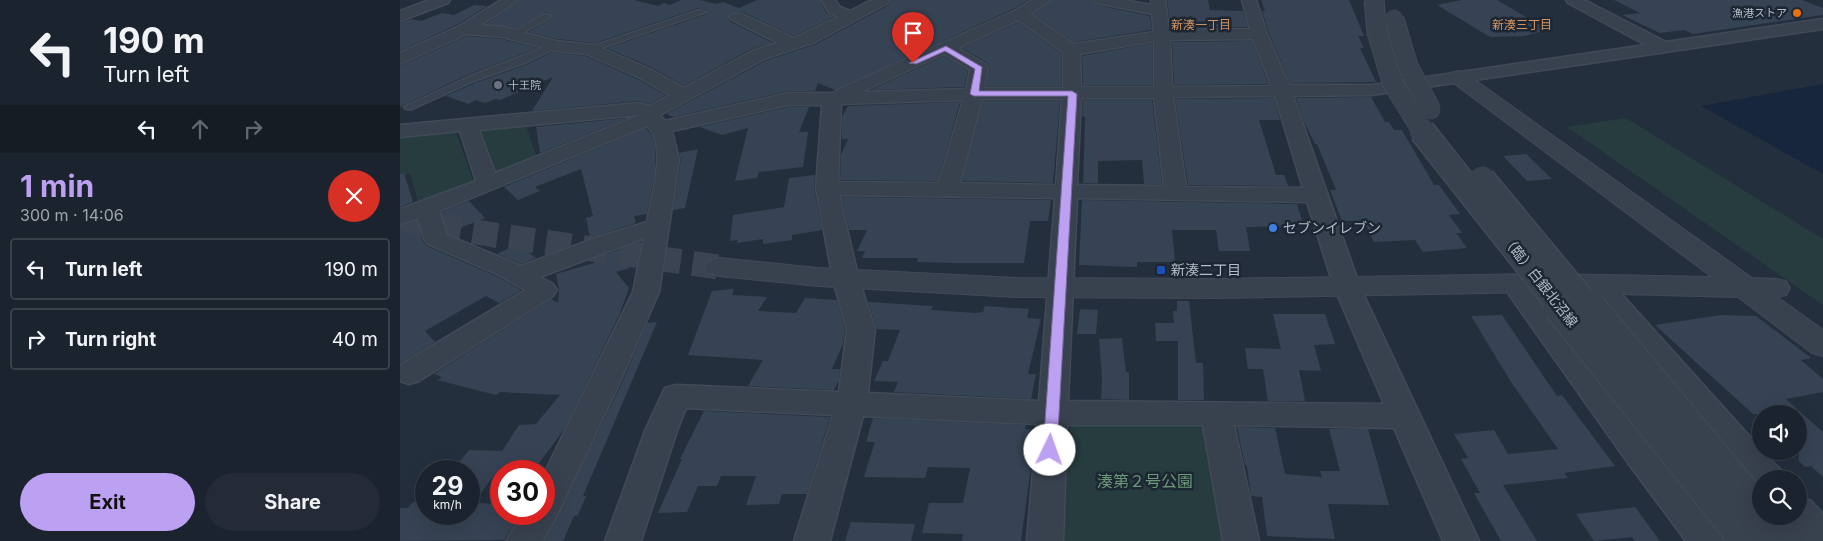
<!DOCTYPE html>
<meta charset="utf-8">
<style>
body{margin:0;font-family:Inter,"Noto Sans JP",sans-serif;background:#242b36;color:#f1f3f6;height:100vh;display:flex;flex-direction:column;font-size:19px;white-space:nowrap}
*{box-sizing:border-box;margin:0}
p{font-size:16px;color:#a0a4aa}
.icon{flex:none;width:28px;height:28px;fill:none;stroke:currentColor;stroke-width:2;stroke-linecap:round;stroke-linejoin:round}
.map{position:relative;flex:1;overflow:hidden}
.panel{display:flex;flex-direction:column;background:#1b232e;width:400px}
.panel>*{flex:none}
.hud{background:#1b232e;color:#f1f3f6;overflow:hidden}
.buttons{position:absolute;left:1352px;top:405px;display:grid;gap:10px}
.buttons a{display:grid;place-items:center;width:55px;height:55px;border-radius:50%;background:#1b232e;box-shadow:0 5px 20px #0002,0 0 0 1px #39404a;font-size:25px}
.speed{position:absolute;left:15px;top:460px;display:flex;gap:10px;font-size:25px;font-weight:700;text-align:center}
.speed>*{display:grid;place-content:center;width:65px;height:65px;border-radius:50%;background:#1b232e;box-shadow:0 5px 20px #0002,0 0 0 1px #39404a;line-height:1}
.speed small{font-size:12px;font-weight:400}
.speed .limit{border:8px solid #d22;background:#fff;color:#111}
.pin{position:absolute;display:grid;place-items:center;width:42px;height:42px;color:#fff;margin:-51px -21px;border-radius:50% 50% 50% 0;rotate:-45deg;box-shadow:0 0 5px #0007}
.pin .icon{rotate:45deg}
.me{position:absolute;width:55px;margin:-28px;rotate:3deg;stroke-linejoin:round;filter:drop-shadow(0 0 4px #0008)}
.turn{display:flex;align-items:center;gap:18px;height:105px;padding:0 20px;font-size:22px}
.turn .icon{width:65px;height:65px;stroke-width:2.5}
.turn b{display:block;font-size:35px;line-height:42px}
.lanes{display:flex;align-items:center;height:48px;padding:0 20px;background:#0003;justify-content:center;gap:25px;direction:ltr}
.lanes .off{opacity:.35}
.round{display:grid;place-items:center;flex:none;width:52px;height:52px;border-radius:26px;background:#242b36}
.summary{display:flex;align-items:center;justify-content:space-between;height:85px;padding:0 20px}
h1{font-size:30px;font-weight:700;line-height:38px;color:#bca0f2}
.cta{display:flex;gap:10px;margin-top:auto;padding:10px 20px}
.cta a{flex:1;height:58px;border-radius:30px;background:#bca0f2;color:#111;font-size:20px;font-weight:700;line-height:58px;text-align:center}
.cta a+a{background:#242b36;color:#f1f3f6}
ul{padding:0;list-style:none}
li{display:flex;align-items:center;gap:15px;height:62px;margin:0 10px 8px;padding:0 10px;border:2px solid #39404a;border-radius:5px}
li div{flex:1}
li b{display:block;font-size:19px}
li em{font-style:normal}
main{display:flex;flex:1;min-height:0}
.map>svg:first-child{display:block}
.green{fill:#263c3f}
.water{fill:#17263c}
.building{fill:#364354}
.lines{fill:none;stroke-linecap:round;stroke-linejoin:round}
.tertiary-tunnel{stroke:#3a4453;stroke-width:25;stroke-dasharray:25 12;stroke-linecap:butt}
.service-casing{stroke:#414a57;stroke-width:3}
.minor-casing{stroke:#414a57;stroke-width:3}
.tertiary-casing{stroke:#414a57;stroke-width:2}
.service{fill:#38414e;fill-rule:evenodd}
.minor{fill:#38414e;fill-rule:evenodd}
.tertiary{fill:#38414e;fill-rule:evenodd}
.tertiary-bridge-far2-casing{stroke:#414a57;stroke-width:21;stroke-linecap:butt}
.tertiary-bridge-far1-casing{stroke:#414a57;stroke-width:28;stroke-linecap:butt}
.tertiary-bridge-casing{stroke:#414a57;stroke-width:36;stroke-linecap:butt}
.tertiary-bridge-far2{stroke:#38414e;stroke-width:19}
.tertiary-bridge-far1{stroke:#38414e;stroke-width:25}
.tertiary-bridge{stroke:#38414e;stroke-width:34}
.route{fill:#bca0f2;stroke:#7a689d}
.food-dot{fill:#e8710a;stroke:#1d2633;stroke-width:2}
.worship-dot{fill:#6b7280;stroke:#1d2633;stroke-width:2}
.shop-dot{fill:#3f7fe0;stroke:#1d2633;stroke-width:2}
.transit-dot{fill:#1a4fb4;stroke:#1d2633;stroke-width:2}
.labels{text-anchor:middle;stroke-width:5;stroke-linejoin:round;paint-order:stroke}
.far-poi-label{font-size:11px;fill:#b4bcc9;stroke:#1d2633;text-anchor:end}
.far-neighbourhood-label{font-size:12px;fill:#d59563;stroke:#1d2633}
.poi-label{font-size:14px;fill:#b4bcc9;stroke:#1d2633;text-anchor:start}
.street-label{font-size:14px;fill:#b4bcc9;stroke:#1d2633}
.near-park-label{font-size:16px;fill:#6b9a76;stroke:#1d2633}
</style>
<main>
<section class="panel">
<div class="hud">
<div class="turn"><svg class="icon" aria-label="left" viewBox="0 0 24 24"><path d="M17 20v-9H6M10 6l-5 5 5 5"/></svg><div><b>190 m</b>Turn left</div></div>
<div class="lanes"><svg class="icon" aria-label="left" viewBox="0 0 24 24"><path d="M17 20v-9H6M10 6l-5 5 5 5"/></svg><svg class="icon off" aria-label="ahead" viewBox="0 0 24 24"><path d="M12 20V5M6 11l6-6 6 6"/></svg><svg class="icon off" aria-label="right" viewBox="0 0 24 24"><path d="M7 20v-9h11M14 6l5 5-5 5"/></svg></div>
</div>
<div class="summary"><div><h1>1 min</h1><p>300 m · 14:06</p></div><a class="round" style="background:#d93025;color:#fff"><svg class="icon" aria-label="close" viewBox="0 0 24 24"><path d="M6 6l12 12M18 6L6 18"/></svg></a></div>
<ul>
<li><svg class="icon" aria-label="left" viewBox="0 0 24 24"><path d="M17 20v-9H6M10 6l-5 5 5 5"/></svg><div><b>Turn left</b></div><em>190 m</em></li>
<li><svg class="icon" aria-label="right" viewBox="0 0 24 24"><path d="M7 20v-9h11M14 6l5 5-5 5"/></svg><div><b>Turn right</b></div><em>40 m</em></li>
</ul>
<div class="cta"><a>Exit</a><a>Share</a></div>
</section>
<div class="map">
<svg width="1423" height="541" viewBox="0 0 1423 541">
<rect width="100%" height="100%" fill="#242f3e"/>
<g class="green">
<path d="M1226,118L1423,239V305L1167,127Z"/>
<path d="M125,122L136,156L93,174L75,127Z"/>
<path d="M55,130L73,180L67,188L19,205L10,174L0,177V138L13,134Z"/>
<path d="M682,421L794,422L807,431L827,541H664L669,428Z"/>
</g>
<path class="water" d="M1423,84V174L1301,106Z"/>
<g class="building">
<path d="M120,0H234L258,6L264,3L270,5L281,0H300L316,4L323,2L339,8L357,0H419L427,14L434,17L394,36L343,12L331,13L327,17L331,22L373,43L351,49L284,86L251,67L207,48L307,14V10L298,8L196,43L156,39L129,32L153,16L145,12L116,29L86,24Z"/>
<path d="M492,0H628L613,9L435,90L418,83L415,91H388L274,117L266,114L365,61L416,44L489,5Z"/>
<path d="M652,0H692L696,5L750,16L752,30L674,42L633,14Z"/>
<path d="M767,0H808L810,10L843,11L848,27L771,28Z"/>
<path d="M861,0H949L964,36H958L964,48H960L976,82L890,83L869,33L862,11H865Z"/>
<path d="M1062,0H1097L1148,30L1124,36L1090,37L1037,5Z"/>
<path d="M1214,0H1402L1423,8V15L1293,34L1284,30L1260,33L1222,15L1240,13Z"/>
<path d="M74,5L87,6L58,24L0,51V23L11,19L21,21L42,13L54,15Z"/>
<path d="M618,22L661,53V86H586L590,67L586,62L562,48Z"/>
<path d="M67,36L102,39L137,48L67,75L0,107V66Z"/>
<path d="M852,41L868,84L774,85L772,42Z"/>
<path d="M752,43V85H683L682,56Z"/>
<path d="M152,52L186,56L237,79L266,95L250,104L239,101L132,111L153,77L100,100L96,99L85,103L76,100L68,104L46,96L75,83L128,64Z"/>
<path d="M544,56L568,71L564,87L470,90Z"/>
<path d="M971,97L985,122H989L994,130H1002L1034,185H1039L1060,214L1049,215L1062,233H1056L1067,248L1023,252L1015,240L974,242L964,221H942L930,190H936L917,144H915L903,120L896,98Z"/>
<path d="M874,98L880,120H859L876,175H884L888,186L788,185L775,99Z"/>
<path d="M683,100H752L762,184H744L742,160L698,161V183H683L685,117L682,116Z"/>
<path d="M583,101H660L653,183L562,181Z"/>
<path d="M560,102L538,181L440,180L441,155L448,139H442V117L448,106Z"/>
<path d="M388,107H409L399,132H408L403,167L359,172L357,178L335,181L348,128L322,135L299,127Z"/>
<path d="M228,118L140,153L136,127Z"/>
<path d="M246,128L252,136L255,146V172L247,214L234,216L236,223L190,238L186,218L193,216L181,169L135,187L140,191L118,200L104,187Z"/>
<path d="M298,149L285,208L273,210L281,160L279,153Z"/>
<path d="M1126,154L1152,179L1127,181L1103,156Z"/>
<path d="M4,173L13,202L0,207V174Z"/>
<path d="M415,175L414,188L422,230L392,235V240L363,244V239L337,243L338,240L330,241L333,215L384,207L389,178Z"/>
<path d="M441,197L651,200L648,221H630L624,263H555L517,262L518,258H462L465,251H457L467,230H449Z"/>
<path d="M682,200L897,204L903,223H891L892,226L846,227L850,251H819L816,230H772L775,262H737V267L679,265Z"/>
<path d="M69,201L85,218L48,233L41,212Z"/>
<path d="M17,220L22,240L27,246L96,276L121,290L99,303L86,296L25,331L35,342L0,363V226Z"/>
<path d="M241,241V245L233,247L235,254L227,256L230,268L216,272L229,288L220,313L165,428L137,466H128L125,471H97L74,503L101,504V514H120L104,540L0,541V508H8L13,502H26V514H69V471H52L69,450L102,451L119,425L136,424L160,395L100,392L96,395L37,380L42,377L34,374L151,299L158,303L159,289L156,274L194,263V259Z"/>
<path d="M118,244L136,258L121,264L97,254Z"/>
<path d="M334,289L332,295L367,297L358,311L396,313L405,298L437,300L445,329L443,344L432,369H440L439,380L434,390L348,386L363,360L288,355L312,291Z"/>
<path d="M777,301H789L796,363H803L804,400H778V341H756L755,323H774L773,311H777Z"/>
<path d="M468,302L533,306L531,310L576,313L583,312L585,306L629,309L627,318L641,319L628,374H636L631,399L494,392L498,382L474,381L483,361H488L500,330L477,329Z"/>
<path d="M680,309L698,310L696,334H677Z"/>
<path d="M873,314H925L935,344L914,345L921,371L899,370L905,401H868L863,369H848L845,348L881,349Z"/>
<path d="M1102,315L1157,396L1162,395L1215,466L1164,473L1168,478L1103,485L1137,541H1101L1074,493H1080L1061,459L1068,458L1054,434L1094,430L1108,454L1158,449L1111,382L1071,316Z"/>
<path d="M1321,315L1356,316L1411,358L1401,360L1423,379V392L1386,399L1398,410L1377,414H1353L1255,325Z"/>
<path d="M257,322L183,496H186L178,515L174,516L163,541H145L221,385L247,323Z"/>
<path d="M722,338L726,372H729V400L701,399L702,379L699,339Z"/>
<path d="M304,411L430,417L407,494H382L379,504L346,505L356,476H321L317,486H298L287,512L258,513L282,459H280Z"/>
<path d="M1399,411L1423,432V477L1411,466L1405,467L1399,461Z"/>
<path d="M473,418L626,425L625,429H631L629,447H633L632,459L621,541H562L563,534L522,533L529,503H563L570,468L528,467L525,478L464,477L475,442H466Z"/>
<path d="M837,427L875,428L885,474L922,477L920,471H940L929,429H968L989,505L928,504L935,539L867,536L862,497L851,496L847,466L845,465Z"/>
<path d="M1235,507L1260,541H1235L1232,537L1194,541L1176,514Z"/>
<path d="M451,522L515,524L511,541H445Z"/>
</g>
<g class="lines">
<path class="tertiary-tunnel" d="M0,219L94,235L319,267"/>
<g class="service-casing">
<g id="service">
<path d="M299,10L306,12L192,51L185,49Z"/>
<path d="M144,14L151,16L118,36L111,34Z"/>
<path d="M153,44L160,46L127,62L74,81L12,109H6L4,107L68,77Z"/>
</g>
</g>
<g class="minor-casing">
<g id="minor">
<path d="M29,0H50L48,3L0,21V11Z"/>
<path d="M101,0H118L81,25L103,27L156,41L195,45L250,69L284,88L352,51L378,43L332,20L329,17L332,14H342L394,38L438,17L429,13L421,0H435L440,7L450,11L472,0H490L488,3L415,42L364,59L260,115L265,121L388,93H434L437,90L614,11L632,0H650L630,14L674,44L754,32L752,14L701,4L696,3L694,0H724L751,5V0H765L769,30L850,29L842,0H856L867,34L889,85H972L1246,45L1168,3L1166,0H1184L1266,42L1423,19V29L972,95L893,96L960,287L1079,541H1043L994,428L834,425L859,541H823L803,425H667L663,541H627L637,424L463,416L430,541H394L433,415L286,408L277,431L241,541H205L245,431L265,388L276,385L439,392L447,329L433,280L416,188L422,105H388L272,131L279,160L259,292L219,384L156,517L143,541H106L122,514H144V474L233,292L244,238L140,277L153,284L157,290L153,296L19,381L9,384L0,381V365L125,290L97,274L28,244L24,239L18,218L0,224V209L76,181L60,131L0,137V125L239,103L250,106L270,95L238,77L186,54L156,51L102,37L67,34L0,64V53L59,26ZM618,20L663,52V88H584L588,68L585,64L558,48ZM853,39L871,86L772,87L770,40ZM754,41V87H681L680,54ZM544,54L570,70L566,89L461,92ZM875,96L903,188L786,187L773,97ZM681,98H754L764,186L677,185ZM582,99H662L656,185L560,183ZM563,100L539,183L438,182L441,104ZM240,115L95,173L79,130L239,115ZM247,126C268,144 251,198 247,222L198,237L121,266L47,235L39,211ZM439,195L655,198L639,401L468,393L475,329L459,280ZM677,198L907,202L934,287L984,404L668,401Z"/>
<path d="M1114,275L1123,277L1250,445L1319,530L1325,541H1286L1228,463L1105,289L1101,283L1105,277Z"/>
<path d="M1198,276L1207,278L1361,449V451L1380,469L1384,479H1361V490L1356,489L1189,290L1185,284L1189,278Z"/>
<path d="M1399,497L1411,501L1423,514V541H1403L1384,516H1399Z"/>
</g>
</g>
<g class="tertiary-casing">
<g id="tertiary">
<path d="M1058,71L1065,73L1352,278L1376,279L1386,281L1390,288L1386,295L1377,297L1423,330V356L1412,353L1338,297L1144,292L814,298L616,297L418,286L319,276L309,273L305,267L309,261L319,258L418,268L616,278L814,279L1144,274L1312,277L1051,81L1048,77L1051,73Z"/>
<path d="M1361,500V516H1386L1398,529L1403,541H1360L1349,528L1343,516L1349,504Z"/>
</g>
</g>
<use href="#service" class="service"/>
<use href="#minor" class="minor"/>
<use href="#tertiary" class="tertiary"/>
<g class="tertiary-bridge-far2-casing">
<g id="tertiary-bridge-far2">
<path d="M974,0L977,32L992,82L1023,132"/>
<path d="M994,19L1008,66L1031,110"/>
</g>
</g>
<g class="tertiary-bridge-far1-casing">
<g id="tertiary-bridge-far1">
<path d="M1022,131L1162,308"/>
<path d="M1082,179L1189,308"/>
</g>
</g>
<g class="tertiary-bridge-casing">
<g id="tertiary-bridge">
<path d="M1161,307L1348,541"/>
<path d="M1188,307L1361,515"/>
</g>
</g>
<use href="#tertiary-bridge-far2" class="tertiary-bridge-far2"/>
<use href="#tertiary-bridge-far1" class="tertiary-bridge-far1"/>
<use href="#tertiary-bridge" class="tertiary-bridge"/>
</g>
<path class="route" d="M546,46L582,67L579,91H672L677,94L657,450L655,454L650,456L645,454L643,450L668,96H574L570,94L575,69L545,51L516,64L509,63Z"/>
<circle class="food-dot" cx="1397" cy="13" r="5"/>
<circle class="worship-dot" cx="98" cy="85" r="5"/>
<circle class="shop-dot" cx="873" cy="228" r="5"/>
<rect class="transit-dot" x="756" y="265" width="10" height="10" rx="2.5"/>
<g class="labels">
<g class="far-poi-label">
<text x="1387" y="17">漁港ストア</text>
<text x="108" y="89" text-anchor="start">十王院</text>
</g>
<g class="far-neighbourhood-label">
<text x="801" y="29">新湊一丁目</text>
<text x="1122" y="29">新湊三丁目</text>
</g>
<g class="poi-label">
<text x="883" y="233">セブンイレブン</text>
<text x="771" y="275">新湊二丁目</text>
</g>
<g class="street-label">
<text transform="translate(1140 281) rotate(52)" y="5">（臨）白銀北沼線</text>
</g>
<g class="near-park-label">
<text x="745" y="487">湊第２号公園</text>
</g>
</g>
</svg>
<div class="buttons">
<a><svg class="icon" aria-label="sound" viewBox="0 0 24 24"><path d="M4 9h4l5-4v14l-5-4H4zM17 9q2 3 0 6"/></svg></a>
<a><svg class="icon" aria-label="search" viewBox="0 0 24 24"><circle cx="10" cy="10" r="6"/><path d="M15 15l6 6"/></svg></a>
</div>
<div class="speed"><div>29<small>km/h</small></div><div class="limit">30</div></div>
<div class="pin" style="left:513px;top:63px;background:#d93025"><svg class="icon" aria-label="arrive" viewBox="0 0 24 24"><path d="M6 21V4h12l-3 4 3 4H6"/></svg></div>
<svg class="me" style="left:650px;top:450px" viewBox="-20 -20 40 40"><circle r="19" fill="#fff"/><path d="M0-13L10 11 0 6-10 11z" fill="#bca0f2"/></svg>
</div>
</main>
